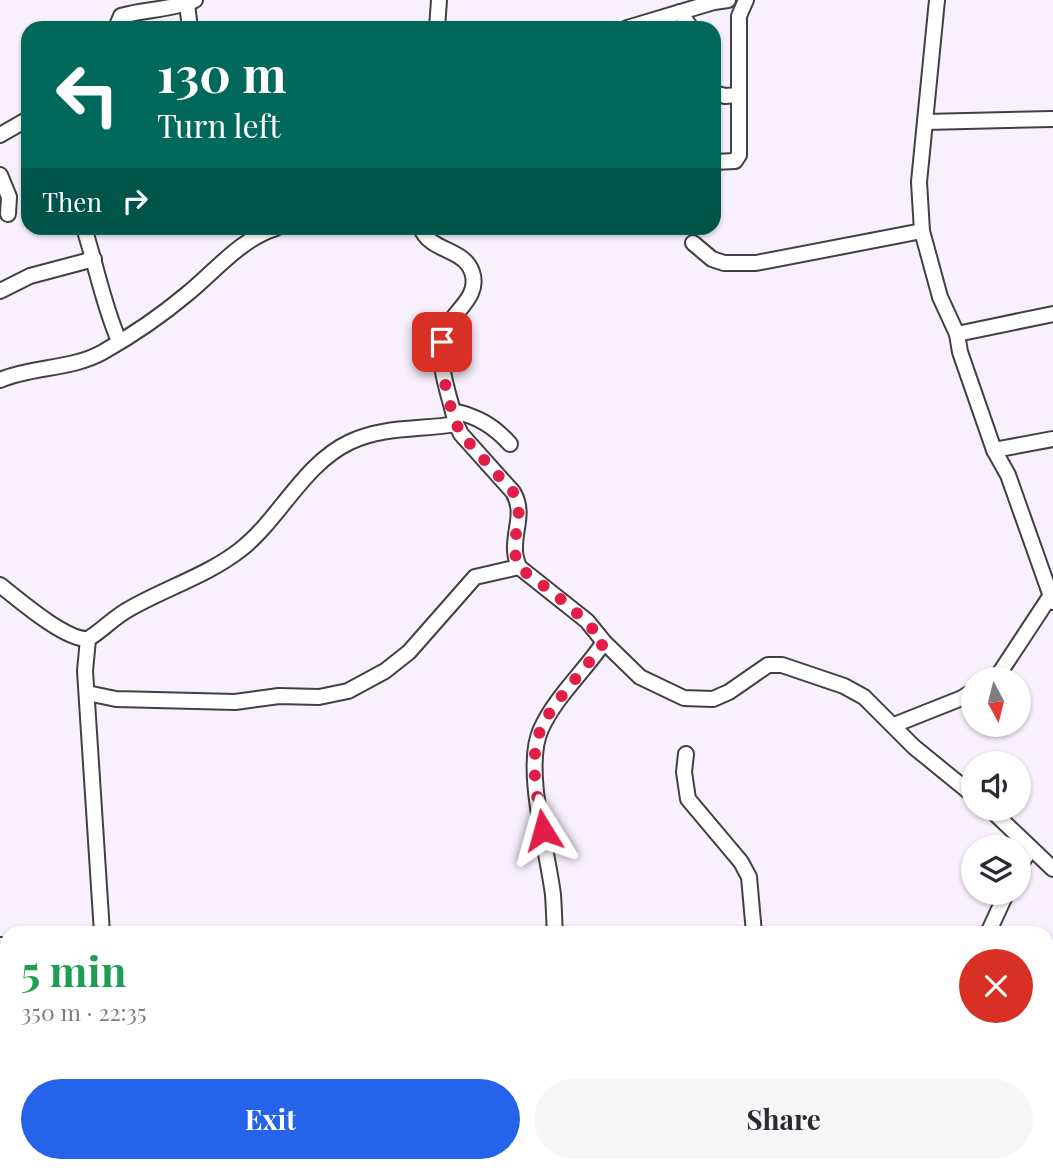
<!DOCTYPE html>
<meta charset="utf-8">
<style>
body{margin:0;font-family:"Playfair Display",serif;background:#f7f7f7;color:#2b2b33;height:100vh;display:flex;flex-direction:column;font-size:26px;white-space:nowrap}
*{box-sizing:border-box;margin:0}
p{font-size:23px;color:#7c7c81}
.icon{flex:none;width:38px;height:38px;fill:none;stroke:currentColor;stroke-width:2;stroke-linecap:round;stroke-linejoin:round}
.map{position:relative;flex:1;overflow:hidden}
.panel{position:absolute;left:0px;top:926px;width:1054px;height:247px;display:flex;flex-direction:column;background:#fff;border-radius:21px 21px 0 0;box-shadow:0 2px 5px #0004}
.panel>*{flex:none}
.top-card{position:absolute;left:21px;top:21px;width:700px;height:214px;border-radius:21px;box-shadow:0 2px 5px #0004;background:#00695c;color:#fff;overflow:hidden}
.needle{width:46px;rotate:173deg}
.buttons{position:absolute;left:961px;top:667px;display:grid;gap:14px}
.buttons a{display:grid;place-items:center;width:70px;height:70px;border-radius:50%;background:#fff;box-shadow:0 2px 5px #0004;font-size:35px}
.pin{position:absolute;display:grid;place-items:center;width:60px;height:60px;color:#fff;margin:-30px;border-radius:14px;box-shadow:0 4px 10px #0006}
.me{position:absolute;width:77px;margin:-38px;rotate:352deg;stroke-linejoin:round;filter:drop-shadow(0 0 5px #0008)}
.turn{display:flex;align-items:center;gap:24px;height:147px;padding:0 21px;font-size:32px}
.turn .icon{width:91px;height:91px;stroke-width:2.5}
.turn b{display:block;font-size:49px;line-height:60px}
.then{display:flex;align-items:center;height:66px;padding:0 21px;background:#0003;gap:14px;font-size:26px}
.round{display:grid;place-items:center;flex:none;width:74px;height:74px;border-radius:37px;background:#f7f7f7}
.summary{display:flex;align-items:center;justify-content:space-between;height:119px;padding:0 21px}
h1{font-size:42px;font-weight:700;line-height:52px;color:#1e9e55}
.cta{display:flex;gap:14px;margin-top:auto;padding:14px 21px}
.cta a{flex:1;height:80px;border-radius:42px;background:#2563eb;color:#fff;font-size:28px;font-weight:700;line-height:80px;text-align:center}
.cta a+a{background:#f7f7f7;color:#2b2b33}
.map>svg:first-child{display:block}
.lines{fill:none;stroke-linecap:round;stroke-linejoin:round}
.minor-casing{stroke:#414141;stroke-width:18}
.minor{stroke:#fff;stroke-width:14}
.route{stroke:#e11d48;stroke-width:12;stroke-dasharray:0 21.6}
</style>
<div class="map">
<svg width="1053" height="1172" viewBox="0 0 1053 1172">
<rect width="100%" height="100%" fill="#f9f0fd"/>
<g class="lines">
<g class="minor-casing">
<g id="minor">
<path d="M937,0L919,182L922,231L940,297L957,334L960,352L994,450L1008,475L1053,602"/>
<path d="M187,4L190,28"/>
<path d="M680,12L691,28"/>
<path d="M116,28L121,16C145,9 172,10 195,0"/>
<path d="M437,28L439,0"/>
<path d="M627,28L714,2L728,0"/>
<path d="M714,93L725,96L739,95"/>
<path d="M925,122L1053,119"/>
<path d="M0,135L28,119"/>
<path d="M714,162L735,161L739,155V16L746,0"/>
<path d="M0,175L9,197L8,214"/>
<path d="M84,228C96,265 103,304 119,341"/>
<path d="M421,228C430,252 464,248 472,272C481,298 451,312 444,333C435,363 450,395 456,424L461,434L513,492C525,512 514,529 515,550C515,556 517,562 519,567L587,621L604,642L640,677L684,698L713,699L729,692L768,665H782L844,686L864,697L914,747L973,795"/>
<path d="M693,243L712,259L724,263H756L922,231"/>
<path d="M0,291L30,276L94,259"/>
<path d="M957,334L1053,314"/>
<path d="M0,380C32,366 71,370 103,352C131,336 162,315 187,294C214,272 242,238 276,228"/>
<path d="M453,411C477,416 494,426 510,444"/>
<path d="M994,450L1053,439"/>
<path d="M0,585C19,600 65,640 88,639C103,630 115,616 131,608C166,588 208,575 240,550C280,519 303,464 350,442C383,426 421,430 456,424"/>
<path d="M88,639L85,671L102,933"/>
<path d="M992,679L999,674L1051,595"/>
<path d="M87,693L116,699L235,702L279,696L319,697L348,691L385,671L409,652L475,577L519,567"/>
<path d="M894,725L962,698L973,691"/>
<path d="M686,754L684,772L688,799L741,862L749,877L754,933"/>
<path d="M989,808L1053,869"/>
<path d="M1018,869L1031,848"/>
<path d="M555,933C554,920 554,907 553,895C548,852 523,768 541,729C556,696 585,671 604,642"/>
<path d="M988,933L1007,892"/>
<path d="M0,945L7,946"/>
<path d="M640,1166L643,1172"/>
<path d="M783,1166L784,1172"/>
<path d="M66,1172L69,1166"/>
<path d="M215,1172L216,1166"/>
<path d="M897,1172L940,1166"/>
</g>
</g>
<use href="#minor" class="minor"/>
</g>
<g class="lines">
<path class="route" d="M442,342C440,369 449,410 461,434L513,492C525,512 514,529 515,550C515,556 517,562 519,568C550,590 580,612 604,642C586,670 549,704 539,734C529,764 538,800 543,830"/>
</g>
</svg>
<div class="buttons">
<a><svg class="needle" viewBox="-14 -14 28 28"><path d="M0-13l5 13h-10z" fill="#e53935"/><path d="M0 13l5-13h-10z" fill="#7c7c81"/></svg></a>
<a><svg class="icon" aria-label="sound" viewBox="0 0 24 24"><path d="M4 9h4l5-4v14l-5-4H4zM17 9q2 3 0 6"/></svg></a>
<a><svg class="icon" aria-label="layers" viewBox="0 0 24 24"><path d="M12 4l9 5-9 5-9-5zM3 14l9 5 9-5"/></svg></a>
</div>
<div class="pin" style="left:442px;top:342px;background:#d93025"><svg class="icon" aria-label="arrive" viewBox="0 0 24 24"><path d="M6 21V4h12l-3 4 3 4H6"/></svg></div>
<svg class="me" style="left:543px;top:830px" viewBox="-20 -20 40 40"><path d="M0-17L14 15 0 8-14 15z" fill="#e11d48" stroke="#fff" stroke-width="4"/></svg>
<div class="top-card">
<div class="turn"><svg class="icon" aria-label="left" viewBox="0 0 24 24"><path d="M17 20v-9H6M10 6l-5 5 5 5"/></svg><div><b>130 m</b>Turn left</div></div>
<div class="then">Then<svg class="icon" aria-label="right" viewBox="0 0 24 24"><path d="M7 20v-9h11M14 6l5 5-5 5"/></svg></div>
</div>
<section class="panel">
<div class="summary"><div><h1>5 min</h1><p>350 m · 22:35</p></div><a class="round" style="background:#d93025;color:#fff"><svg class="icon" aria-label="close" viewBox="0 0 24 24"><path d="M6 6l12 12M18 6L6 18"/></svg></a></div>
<div class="cta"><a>Exit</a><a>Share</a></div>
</section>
</div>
